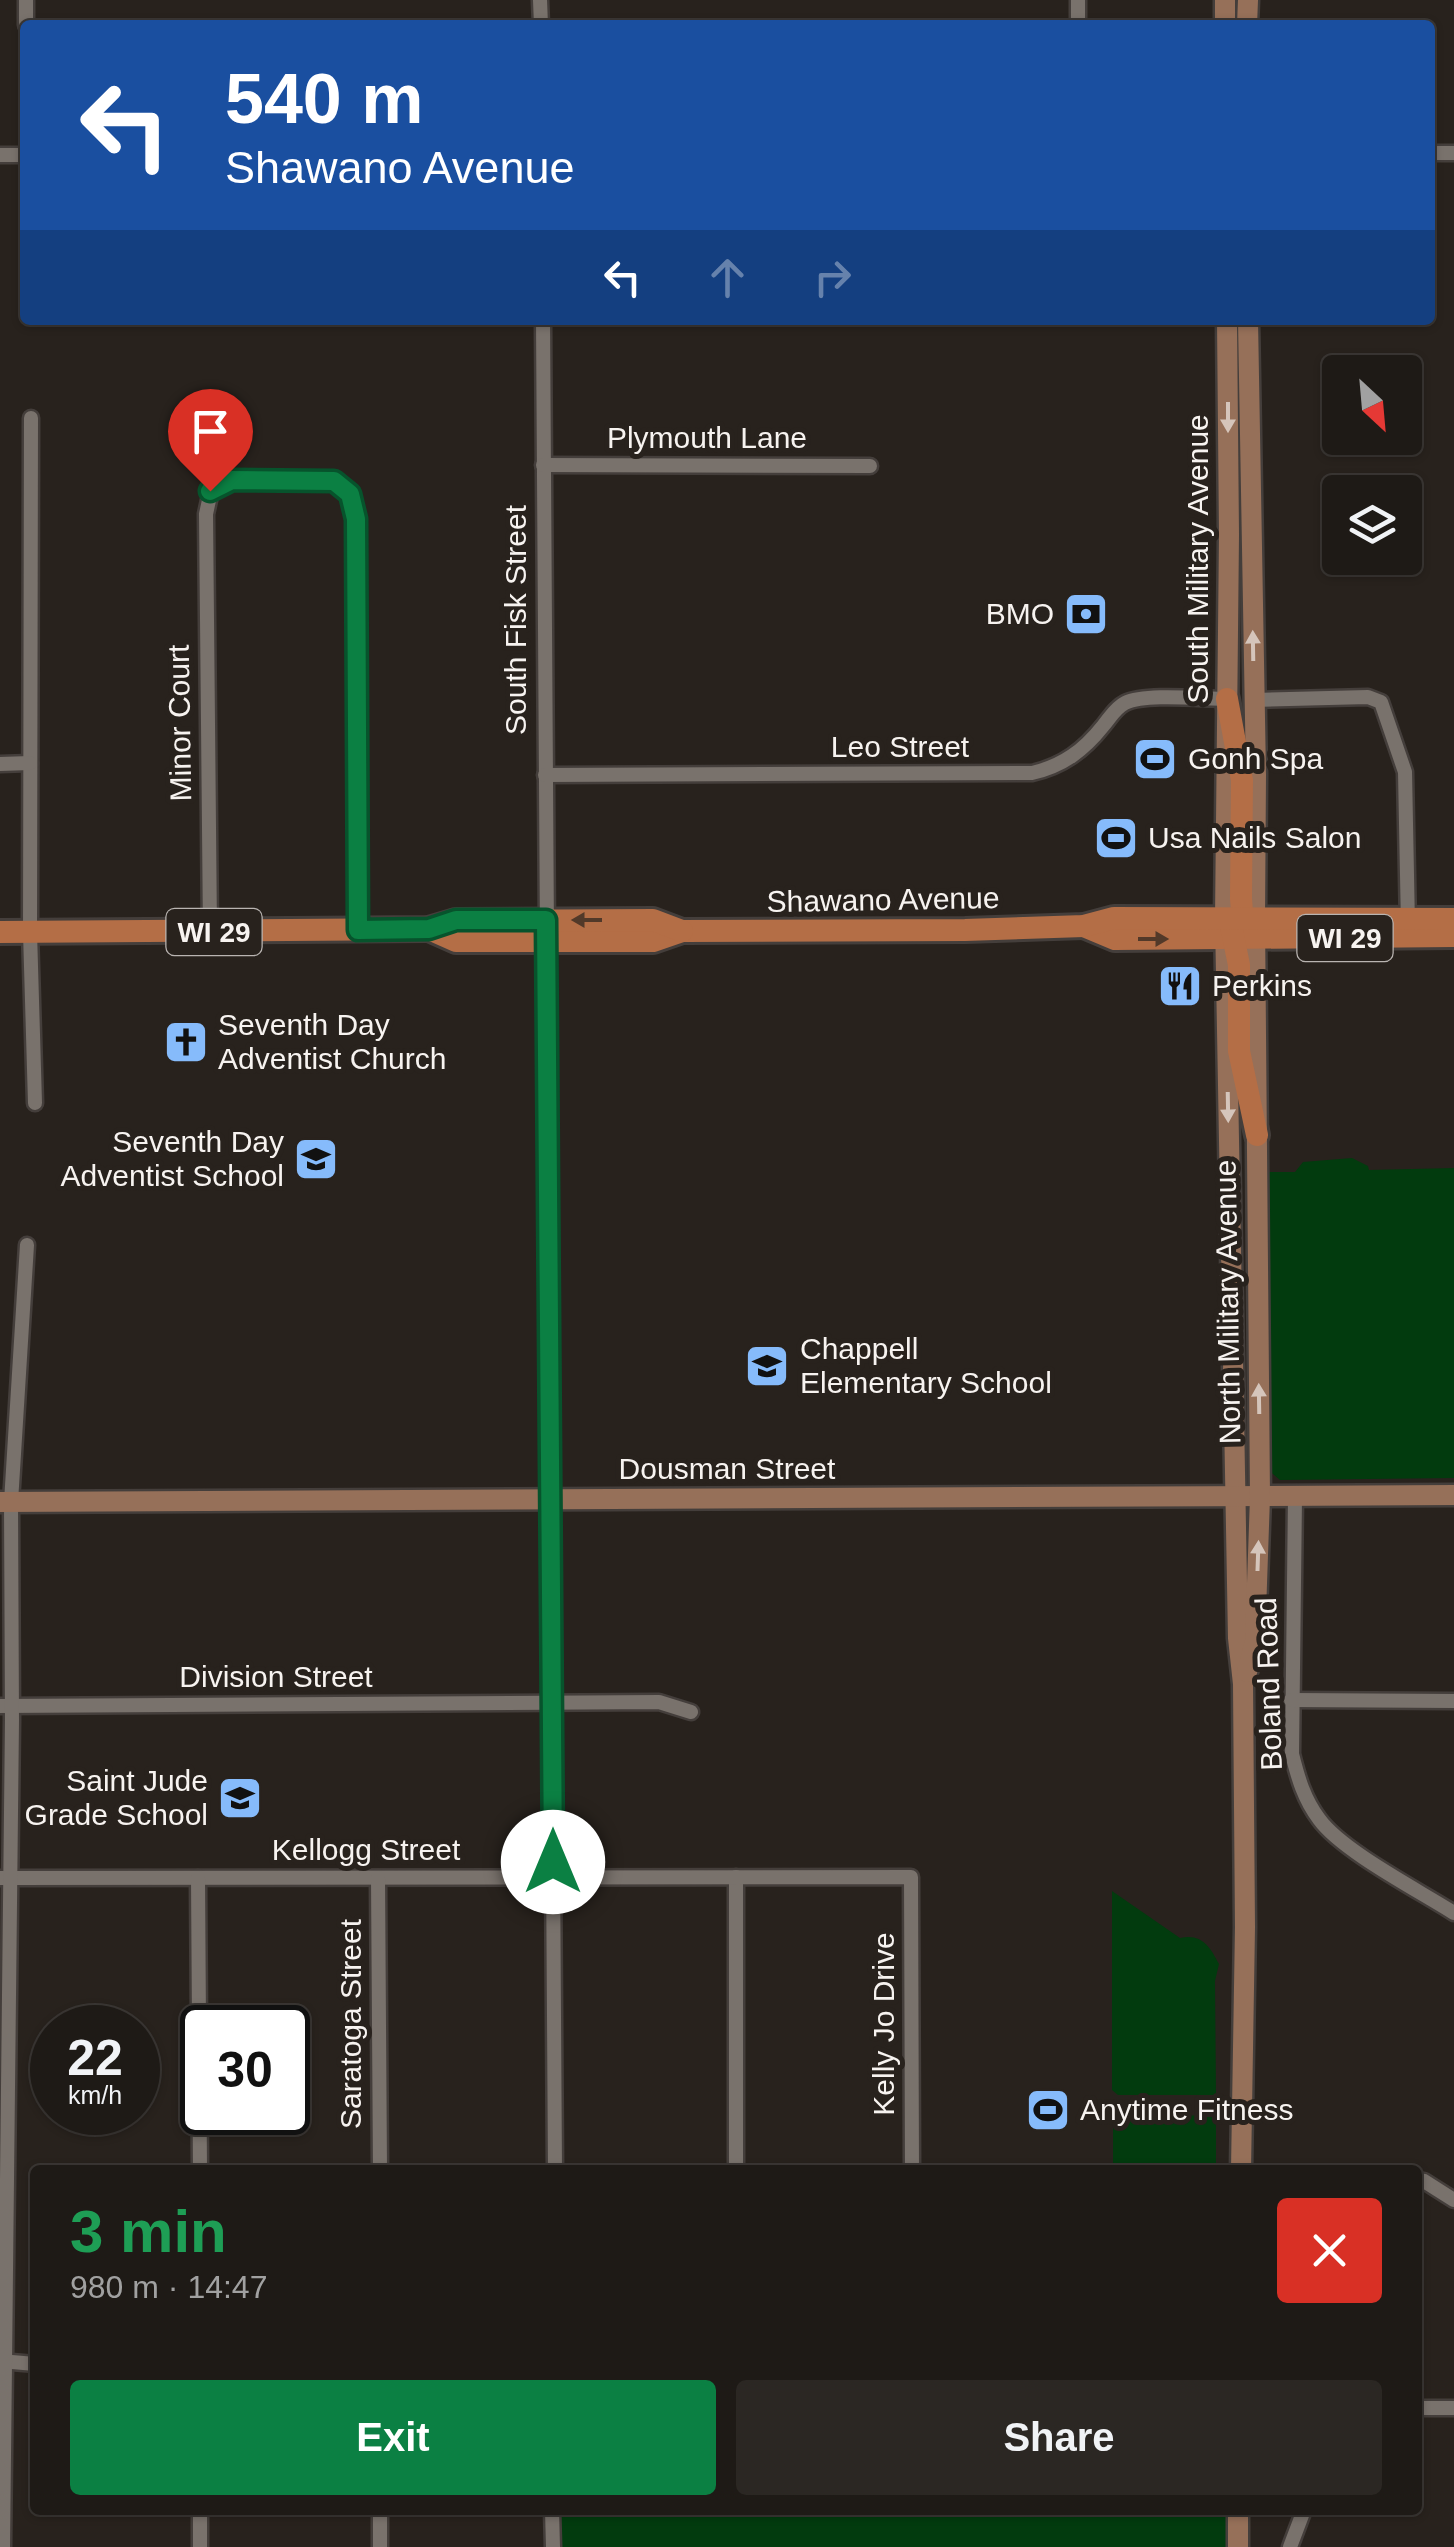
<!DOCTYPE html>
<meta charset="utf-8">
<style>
body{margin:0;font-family:Helvetica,sans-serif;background:#2b2723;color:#f1f3f6;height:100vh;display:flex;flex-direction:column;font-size:38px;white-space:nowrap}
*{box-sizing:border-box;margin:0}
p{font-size:32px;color:#a1a1a1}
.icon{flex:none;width:55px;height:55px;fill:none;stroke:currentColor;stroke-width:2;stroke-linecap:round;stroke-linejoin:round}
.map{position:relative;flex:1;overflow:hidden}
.details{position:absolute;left:30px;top:2165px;width:1392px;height:350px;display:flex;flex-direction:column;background:#1e1a16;border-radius:10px;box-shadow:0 2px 8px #0004,0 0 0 2px #3c3835}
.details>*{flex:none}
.top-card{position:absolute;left:20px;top:20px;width:1415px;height:305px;border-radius:10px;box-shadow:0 2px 8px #0004,0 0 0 2px #3c3835;background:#1a4fa0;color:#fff;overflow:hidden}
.needle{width:65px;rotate:154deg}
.fabs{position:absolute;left:1322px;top:355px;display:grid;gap:20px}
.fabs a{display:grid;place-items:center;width:100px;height:100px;border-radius:10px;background:#1e1a16;box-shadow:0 2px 8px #0004,0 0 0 2px #3c3835;font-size:50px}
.speed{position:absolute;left:30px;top:2005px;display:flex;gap:20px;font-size:50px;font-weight:700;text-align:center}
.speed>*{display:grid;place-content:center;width:130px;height:130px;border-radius:50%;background:#1e1a16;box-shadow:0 2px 8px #0004,0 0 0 2px #3c3835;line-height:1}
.speed small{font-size:25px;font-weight:400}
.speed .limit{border:5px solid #111;border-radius:15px;background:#fff;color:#111}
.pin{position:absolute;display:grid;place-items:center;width:85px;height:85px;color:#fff;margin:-102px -42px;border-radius:50% 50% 50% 0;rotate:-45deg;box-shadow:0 0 10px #0007}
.pin .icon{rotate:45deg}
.me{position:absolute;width:110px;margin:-55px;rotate:0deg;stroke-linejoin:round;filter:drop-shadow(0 0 8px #0008)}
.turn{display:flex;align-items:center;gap:35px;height:210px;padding:0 40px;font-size:45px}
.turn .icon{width:130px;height:130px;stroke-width:2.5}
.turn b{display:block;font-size:70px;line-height:85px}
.lanes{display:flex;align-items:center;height:95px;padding:0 40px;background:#0003;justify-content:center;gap:50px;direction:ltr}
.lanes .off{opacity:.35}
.round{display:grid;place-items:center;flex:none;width:105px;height:105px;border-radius:10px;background:#2b2723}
.headline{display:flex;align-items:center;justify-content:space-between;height:170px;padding:0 40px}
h1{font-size:60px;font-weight:700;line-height:75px;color:#1e9e55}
.action{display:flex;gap:20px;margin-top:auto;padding:20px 40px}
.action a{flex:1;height:115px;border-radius:10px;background:#0b8043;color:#fff;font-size:40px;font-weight:700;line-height:115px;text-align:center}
.action a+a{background:#2b2723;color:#f1f3f6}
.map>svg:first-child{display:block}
.green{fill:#023b0e}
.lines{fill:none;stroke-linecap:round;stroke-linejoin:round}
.street-casing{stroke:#443e3b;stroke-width:19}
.secondary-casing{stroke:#443e3b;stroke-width:25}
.primary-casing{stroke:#443e3b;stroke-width:28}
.street{stroke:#79726c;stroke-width:14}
.secondary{stroke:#967059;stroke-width:20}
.primary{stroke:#b46e46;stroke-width:22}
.oneway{fill:#d5c5bb}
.oneway2{fill:#523929}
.route-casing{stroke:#07532c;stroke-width:25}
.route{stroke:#0b8043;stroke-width:18}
.labels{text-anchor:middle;stroke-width:10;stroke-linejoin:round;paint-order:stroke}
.shield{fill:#28221d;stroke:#b9b4b1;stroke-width:2.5}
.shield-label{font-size:28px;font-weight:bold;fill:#f7f3f0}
.street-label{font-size:30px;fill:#f7f3f0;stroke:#28221d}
.poi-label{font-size:30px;fill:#f7f3f0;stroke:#28221d;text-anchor:start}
</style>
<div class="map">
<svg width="1454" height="2547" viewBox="0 0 1454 2547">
<rect width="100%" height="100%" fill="#28221d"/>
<g class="green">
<path d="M1352,1158L1368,1166L1369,1170L1454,1168V1478L1280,1480L1267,1469L1265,1172H1295L1303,1162Z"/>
<path d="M1112,1891L1180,1938C1201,1933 1210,1946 1219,1964L1215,1981L1216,2095H1118L1112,2090Z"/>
<path d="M1216,2115V2170H1113V2120L1117,2117Z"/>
<path d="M552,2510H1238V2547H553Z"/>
</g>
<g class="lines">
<g class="street-casing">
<g id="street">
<path d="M26,0V25"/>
<path d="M540,0L541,25"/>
<path d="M1078,25V0"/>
<path d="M1430,153H1454"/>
<path d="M0,155H25"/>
<path d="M543,320L555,2170"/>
<path d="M31,418L30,932L35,1103"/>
<path d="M543,465L870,466"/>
<path d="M1254,700L1368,697L1381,702L1405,772L1408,926"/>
<path d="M0,764L30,763"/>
<path d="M545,775L1032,773C1063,766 1084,750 1103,726C1110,718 1115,708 1125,703C1146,693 1202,699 1227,699"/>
<path d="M210,932L206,514L211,491L232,480L334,481L350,494L356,519L358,930"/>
<path d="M1295,1497L1292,1754C1298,1778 1304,1799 1319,1819C1342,1851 1418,1890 1454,1913"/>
<path d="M1291,1700L1454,1701"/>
<path d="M0,1706L659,1702L691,1712"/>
<path d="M736,1877V2170"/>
<path d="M0,1878L911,1877L912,2170"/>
<path d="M198,1878L200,2170"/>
<path d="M378,1878L380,2170"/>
<path d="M1418,2180L1424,2181L1454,2200"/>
<path d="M0,2361L35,2364"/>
<path d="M1418,2408H1454"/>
<path d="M552,2510L553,2547"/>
<path d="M3,2547L12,1720L11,1502L27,1245"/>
<path d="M200,2547V2510"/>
<path d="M380,2547V2510"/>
<path d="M1290,2547L1304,2510"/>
</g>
</g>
<g class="secondary-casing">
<g id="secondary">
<path d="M1225,0V25"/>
<path d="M1247,25L1248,0"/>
<path d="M1227,320L1229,535L1225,919L1238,1638L1243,1684L1245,1927L1241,2170"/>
<path d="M0,1502L1454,1495"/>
<path d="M1247,1672L1255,1641L1260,1497L1255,918L1256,775L1248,320"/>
<path d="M1238,2510V2547"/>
</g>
</g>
<g class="primary-casing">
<g id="primary">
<path d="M1227,699L1242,780L1241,898L1242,913L1250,932"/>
<path d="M1084,926L1115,939L1454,936"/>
<path d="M1231,926L1239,965V1051L1257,1135"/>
<path d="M429,929L456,941H653L682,931L965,930L1084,926L1114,918L1454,919"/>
<path d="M0,932L429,929L456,921L653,920L682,931"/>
</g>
</g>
<use href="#street" class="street"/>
<use href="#secondary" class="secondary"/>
<use href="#primary" class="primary"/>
</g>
<defs><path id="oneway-solid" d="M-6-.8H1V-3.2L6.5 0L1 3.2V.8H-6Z" transform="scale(2.5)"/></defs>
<g class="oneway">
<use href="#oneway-solid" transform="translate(1228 417) rotate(90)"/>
<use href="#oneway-solid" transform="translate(1253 646) rotate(-91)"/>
<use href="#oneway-solid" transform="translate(1228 1107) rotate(89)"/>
<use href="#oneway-solid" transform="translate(1259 1399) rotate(-91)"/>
<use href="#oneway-solid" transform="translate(1258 1556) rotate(-88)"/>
</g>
<g class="oneway2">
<use href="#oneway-solid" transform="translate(587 920) rotate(-180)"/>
<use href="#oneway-solid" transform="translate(1153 939)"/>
</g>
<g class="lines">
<g class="route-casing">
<path id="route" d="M210,491L232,480L334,481L350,494L356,519L358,930L429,929L456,920H546L553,1862"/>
</g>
<use href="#route" class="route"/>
</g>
<defs>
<g id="bank-square" transform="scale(2.25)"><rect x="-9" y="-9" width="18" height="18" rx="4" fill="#86bbfb" stroke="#28221d"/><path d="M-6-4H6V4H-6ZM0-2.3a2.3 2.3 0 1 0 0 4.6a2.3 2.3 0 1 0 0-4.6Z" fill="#111"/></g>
<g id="stadium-square" transform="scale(2.25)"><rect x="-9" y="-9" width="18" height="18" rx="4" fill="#86bbfb" stroke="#28221d"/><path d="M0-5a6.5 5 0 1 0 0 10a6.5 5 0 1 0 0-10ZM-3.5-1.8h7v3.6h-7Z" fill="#111"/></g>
<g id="restaurant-square" transform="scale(2.25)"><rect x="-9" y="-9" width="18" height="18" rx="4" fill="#86bbfb" stroke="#28221d"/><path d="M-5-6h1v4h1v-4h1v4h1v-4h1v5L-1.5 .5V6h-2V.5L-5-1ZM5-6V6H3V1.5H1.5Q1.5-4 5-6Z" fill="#111"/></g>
<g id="church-square" transform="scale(2.25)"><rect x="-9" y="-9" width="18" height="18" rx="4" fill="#86bbfb" stroke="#28221d"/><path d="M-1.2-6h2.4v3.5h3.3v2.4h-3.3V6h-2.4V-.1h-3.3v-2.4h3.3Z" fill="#111"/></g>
<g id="school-square" transform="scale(2.25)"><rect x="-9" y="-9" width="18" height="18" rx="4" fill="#86bbfb" stroke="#28221d"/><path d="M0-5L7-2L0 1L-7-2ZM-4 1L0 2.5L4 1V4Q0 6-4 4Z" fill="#111"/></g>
</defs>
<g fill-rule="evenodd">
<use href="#bank-square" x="1086" y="614"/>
<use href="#stadium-square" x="1155" y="759"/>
<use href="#stadium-square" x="1116" y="838"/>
<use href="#restaurant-square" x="1180" y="986"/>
<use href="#church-square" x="186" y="1042"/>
<use href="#school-square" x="316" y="1159"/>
<use href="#school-square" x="767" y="1366"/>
<use href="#school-square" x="240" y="1798"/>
<use href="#stadium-square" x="1048" y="2110"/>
</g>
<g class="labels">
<g class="shield">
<rect x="166.5" y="909" width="95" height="46" rx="8"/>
<rect x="1297.5" y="915" width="95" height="46" rx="8"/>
</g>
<g class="shield-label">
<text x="214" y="942">WI 29</text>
<text x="1345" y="948">WI 29</text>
</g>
<g class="street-label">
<text x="707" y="448">Plymouth Lane</text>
<text transform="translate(1198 559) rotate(-90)" y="10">South Military Avenue</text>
<text transform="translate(516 620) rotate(-90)" y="10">South Fisk Street</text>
<text transform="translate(180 723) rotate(-91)" y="10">Minor Court</text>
<text x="900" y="757">Leo Street</text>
<text transform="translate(883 900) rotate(-1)" y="10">Shawano Avenue</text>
<text transform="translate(1228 1302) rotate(-91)" y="10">North Military Avenue</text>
<text x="727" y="1479">Dousman Street</text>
<text x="276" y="1687">Division Street</text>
<text transform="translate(1269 1684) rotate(-92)" y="10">Boland Road</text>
<text x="366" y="1860">Kellogg Street</text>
<text transform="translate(351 2024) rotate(-90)" y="10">Saratoga Street</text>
<text transform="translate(884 2024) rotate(-90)" y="10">Kelly Jo Drive</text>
</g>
<g class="poi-label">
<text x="1054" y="624" text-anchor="end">BMO</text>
<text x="1188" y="769">Gonh Spa</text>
<text x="1148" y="848">Usa Nails Salon</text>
<text x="1212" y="996">Perkins</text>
<text x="218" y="1035">Seventh Day<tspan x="218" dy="34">Adventist Church</tspan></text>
<text x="284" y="1152" text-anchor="end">Seventh Day<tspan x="284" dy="34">Adventist School</tspan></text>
<text x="800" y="1359">Chappell<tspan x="800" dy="34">Elementary School</tspan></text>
<text x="208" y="1791" text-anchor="end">Saint Jude<tspan x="208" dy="34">Grade School</tspan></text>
<text x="1080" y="2120">Anytime Fitness</text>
</g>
</g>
</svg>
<div class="fabs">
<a><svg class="needle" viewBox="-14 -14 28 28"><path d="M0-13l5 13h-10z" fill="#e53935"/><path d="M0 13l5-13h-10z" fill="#a1a1a1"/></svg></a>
<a><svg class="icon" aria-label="layers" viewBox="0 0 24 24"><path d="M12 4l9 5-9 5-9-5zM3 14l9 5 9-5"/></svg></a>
</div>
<div class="speed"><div>22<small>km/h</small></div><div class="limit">30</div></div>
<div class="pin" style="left:210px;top:491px;background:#d93025"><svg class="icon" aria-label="arrive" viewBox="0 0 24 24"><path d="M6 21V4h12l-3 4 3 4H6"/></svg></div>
<svg class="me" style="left:553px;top:1862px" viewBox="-20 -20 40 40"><circle r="19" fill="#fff"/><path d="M0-13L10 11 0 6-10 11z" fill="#0b8043"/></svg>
<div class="top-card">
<div class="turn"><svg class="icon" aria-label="left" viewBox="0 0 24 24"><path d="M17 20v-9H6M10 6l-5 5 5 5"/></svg><div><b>540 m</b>Shawano Avenue</div></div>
<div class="lanes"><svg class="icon" aria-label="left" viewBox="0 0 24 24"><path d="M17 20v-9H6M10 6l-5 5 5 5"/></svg><svg class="icon off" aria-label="ahead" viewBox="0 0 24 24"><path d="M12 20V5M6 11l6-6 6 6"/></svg><svg class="icon off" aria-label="right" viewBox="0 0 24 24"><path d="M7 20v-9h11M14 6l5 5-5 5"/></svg></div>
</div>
<section class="details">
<div class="headline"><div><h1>3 min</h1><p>980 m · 14:47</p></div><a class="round" style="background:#d93025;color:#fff"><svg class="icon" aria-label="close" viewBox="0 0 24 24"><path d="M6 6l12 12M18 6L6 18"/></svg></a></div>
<div class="action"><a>Exit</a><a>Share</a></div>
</section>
</div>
